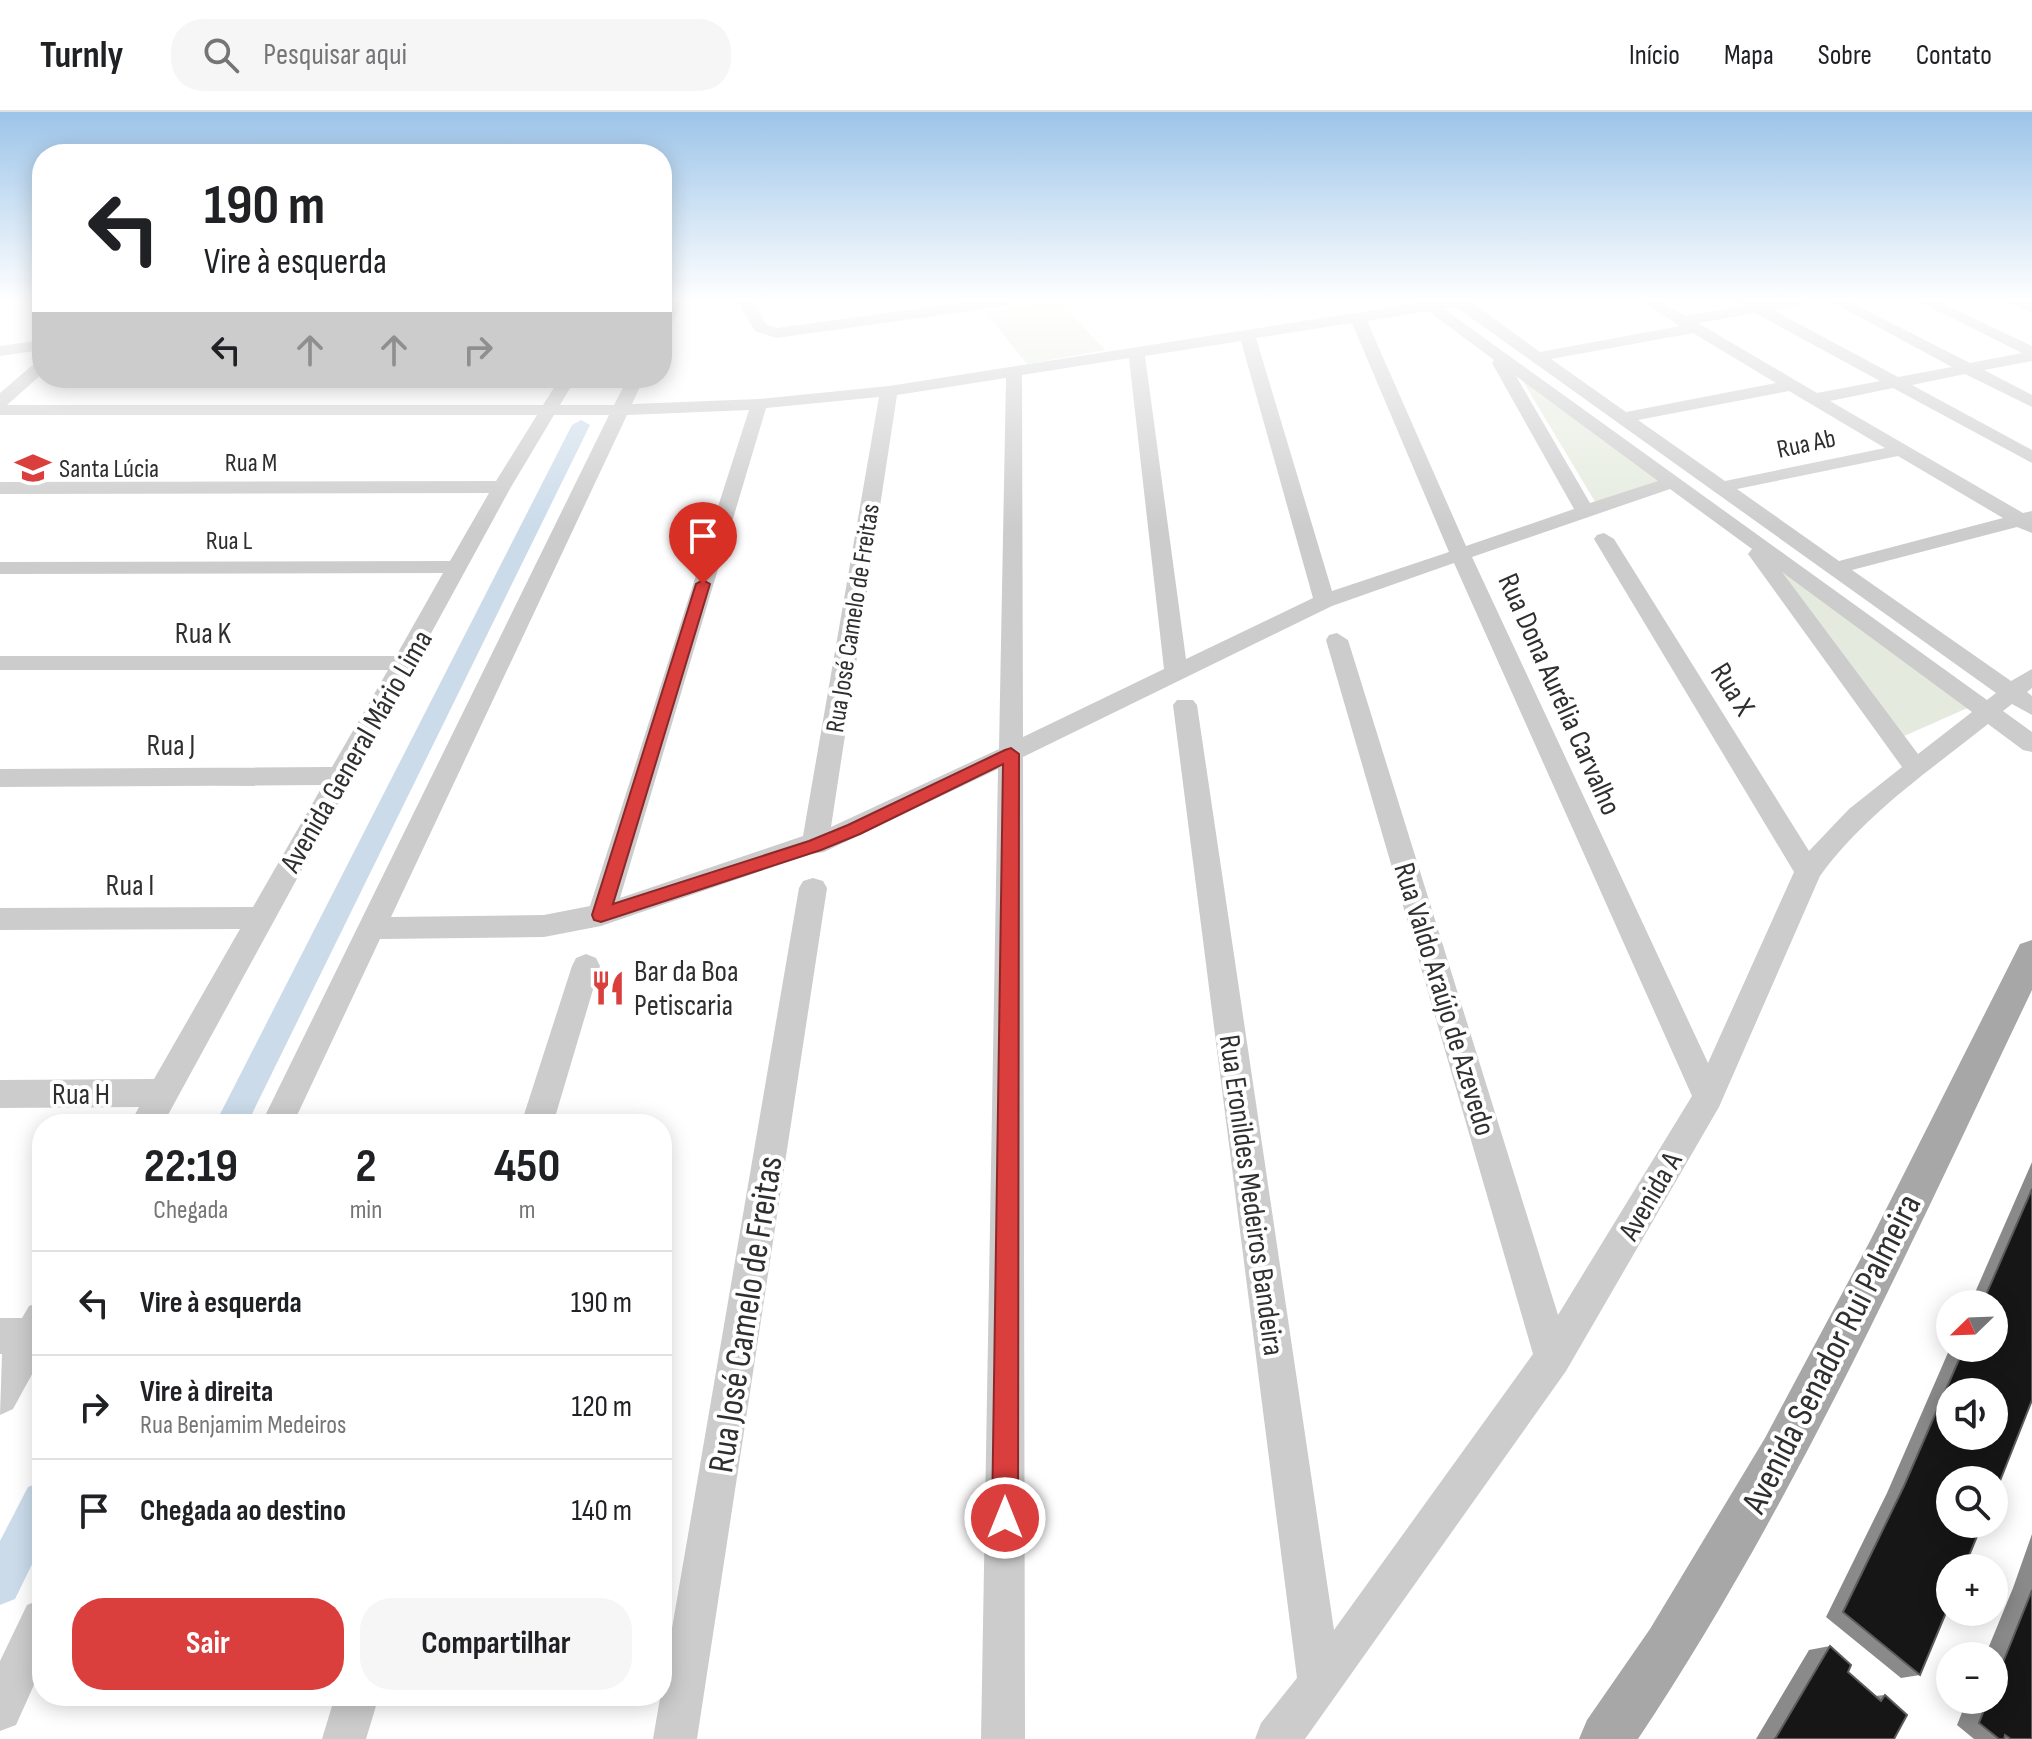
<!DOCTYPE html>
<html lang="pt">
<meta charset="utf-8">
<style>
body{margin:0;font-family:"Sofia Sans Condensed",sans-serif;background:#f6f6f6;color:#202124;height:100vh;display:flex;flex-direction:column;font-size:30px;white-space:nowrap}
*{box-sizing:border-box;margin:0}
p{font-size:26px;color:#757577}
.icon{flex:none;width:44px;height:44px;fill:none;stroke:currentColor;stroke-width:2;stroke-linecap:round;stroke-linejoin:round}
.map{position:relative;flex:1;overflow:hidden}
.sheet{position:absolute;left:32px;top:1002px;width:640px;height:592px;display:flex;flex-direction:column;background:#fff;border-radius:32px;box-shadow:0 4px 20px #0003}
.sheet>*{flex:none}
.top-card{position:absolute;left:32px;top:32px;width:640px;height:244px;border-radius:32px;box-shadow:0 4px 20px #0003;background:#fff;color:#202124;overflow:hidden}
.needle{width:52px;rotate:247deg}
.controls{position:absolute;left:1936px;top:1178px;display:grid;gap:16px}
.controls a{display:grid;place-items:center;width:72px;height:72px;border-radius:50%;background:#fff;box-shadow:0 4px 20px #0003;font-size:40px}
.pin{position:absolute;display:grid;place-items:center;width:68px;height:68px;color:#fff;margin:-82px -34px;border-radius:50% 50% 50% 0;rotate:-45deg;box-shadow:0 0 8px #0007}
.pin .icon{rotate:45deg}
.me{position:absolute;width:88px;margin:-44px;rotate:0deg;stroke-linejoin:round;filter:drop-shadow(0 0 6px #0008)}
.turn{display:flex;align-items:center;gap:28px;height:168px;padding:0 40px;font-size:36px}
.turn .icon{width:104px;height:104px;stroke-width:2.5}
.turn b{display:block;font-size:56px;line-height:68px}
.lanes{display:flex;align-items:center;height:76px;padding:0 40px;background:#0003;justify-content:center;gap:40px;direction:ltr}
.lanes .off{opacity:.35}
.eta{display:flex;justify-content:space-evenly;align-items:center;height:136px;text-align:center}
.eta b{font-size:48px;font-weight:700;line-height:56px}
.primary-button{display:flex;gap:16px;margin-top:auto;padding:16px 40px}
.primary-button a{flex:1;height:92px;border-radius:32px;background:#da3e3d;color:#fff;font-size:32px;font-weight:700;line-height:92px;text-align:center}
.primary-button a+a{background:#f6f6f6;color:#202124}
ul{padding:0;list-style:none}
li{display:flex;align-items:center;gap:24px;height:104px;padding:0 40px;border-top:2px solid #e0e0e0}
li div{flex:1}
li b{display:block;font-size:30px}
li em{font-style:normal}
header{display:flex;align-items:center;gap:48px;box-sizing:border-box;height:112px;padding:0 40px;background:#fff;border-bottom:2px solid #e0e0e0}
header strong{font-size:38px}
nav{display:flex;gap:44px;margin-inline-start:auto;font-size:28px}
.search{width:560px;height:72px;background:#f6f6f6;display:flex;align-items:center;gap:20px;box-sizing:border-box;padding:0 28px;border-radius:32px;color:#757577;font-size:30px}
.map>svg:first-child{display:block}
.green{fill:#e4ebde}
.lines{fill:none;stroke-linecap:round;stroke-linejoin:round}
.canal{fill:#cbdbea;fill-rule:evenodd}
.minor{fill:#ccc;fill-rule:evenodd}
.major{fill:#a7a7a7;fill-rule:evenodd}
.wall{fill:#8a8a8a}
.building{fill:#161616;stroke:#5c5c5c;stroke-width:2;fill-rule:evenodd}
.route{fill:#da3e3d;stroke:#8e2828;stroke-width:2}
.labels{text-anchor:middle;stroke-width:8;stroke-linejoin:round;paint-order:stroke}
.far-street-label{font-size:26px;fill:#2f2f2f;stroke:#fff}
.far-poi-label{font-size:26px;fill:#2f2f2f;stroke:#fff;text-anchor:start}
.street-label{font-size:30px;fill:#2f2f2f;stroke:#fff}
.poi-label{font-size:30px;fill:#2f2f2f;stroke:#fff;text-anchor:start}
.near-street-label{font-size:36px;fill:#2f2f2f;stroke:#fff}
</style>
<header>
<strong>Turnly</strong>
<div class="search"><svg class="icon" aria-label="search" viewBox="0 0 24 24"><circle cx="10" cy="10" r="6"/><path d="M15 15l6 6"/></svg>Pesquisar aqui</div>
<nav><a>Início</a><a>Mapa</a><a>Sobre</a><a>Contato</a></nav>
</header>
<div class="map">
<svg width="2032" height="1627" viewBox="0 0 2032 1627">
<rect width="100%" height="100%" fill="#fff"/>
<g class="green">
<path d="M1059,189L1105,238L1027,252L985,200Z"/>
<path d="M1515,256L1668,370L1597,393Z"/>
<path d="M1765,441L1972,594L1902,625Z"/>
</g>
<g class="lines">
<g class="canal">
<path d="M581,308L590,313L247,1012H215L572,313Z"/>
<path d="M42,1369V1432L15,1487L0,1493V1429L28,1375Z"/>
</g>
<g class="minor">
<path d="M668,189H683L670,215L662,220V200Z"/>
<path d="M737,189H752L767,213L777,216L974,189H1013L1005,194L776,226L755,219Z"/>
<path d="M1417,189H1470L1540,240L1680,214L1642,189H1659L1685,204L1743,194L1738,189H1804L1802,192L1773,198L1898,265L1952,255L1830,189H1848L1970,251L2022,241L1918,189H1937L2032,234V249L1984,258L2032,283V295L1965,262L1912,273L2032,338V351L1893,276L1830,289L2023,401L2032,399V421L2017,415L1852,458L2011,569L2032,557V576L2027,580L2032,584V603L2012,592L2003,599L2032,620V640L2023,638L1988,612C1929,659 1864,703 1820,764L1719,995L1566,1259L1305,1627H1255L1261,1611L1297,1566L1173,593L1177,588H1193L1197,593L1334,1518L1533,1242L1326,528L1329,523L1337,521L1348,528L1558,1203L1692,984L1454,451L1332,494L1023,645L1025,1627H981L998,657L824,740L811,742L601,814L544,825L380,827L293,1012H261L609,303H554L511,375L163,1012H130L139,995L0,996V968L154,967L240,817L0,818V796L253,795L323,673L0,675V657L332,655L388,558H0V544H396L443,461L0,462V450L450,449L489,381L0,382V370L496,369L537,303H0V281L36,250L42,248V262L7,293H543L560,266H576L560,293H614L628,266H644L632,292L759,287L889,274L1418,191ZM1456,195L1996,581L1987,588L1444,197ZM1428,199L1494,248L1492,251L1574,397L1466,434L1367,209ZM1755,201L1880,269L1817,281L1698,211ZM1352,211L1449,440L1332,479L1256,226ZM1693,221L1776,271L1626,300L1551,247ZM1241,229L1313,486L1186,547L1145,244ZM1129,246L1164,557L1023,625L1022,263ZM1516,264L1658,369L1590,391ZM1006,266L999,637L831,715L897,283ZM1789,279L1885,336L1725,369L1638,308ZM879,285L803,724L620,786L766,296ZM749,298L590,794L544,803L391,805L627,303ZM1898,344L2003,406L1839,449L1737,377ZM1670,377L1752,437L1748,442L1902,655L1849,697L1809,739L1614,427L1604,421L1597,423L1594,427L1794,760L1708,951L1472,445ZM1782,460L1972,600L1918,642Z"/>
<path d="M2007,189L2032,191V201L2010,192Z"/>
<path d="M42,228V238L0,244V234Z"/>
<path d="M813,766L823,769L827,776L697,1627H653L799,776L803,769Z"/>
<path d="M586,842L596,846L600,854L553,1012H521L572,854L576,846Z"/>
<path d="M42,1189V1244L13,1297L0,1303L2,1242H0V1206H22L29,1194Z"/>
<path d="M42,1487V1555L16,1613L0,1619V1549L27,1493Z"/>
<path d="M335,1584H379L366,1627H322Z"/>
</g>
<path class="major" d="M2032,828V878C1910,1133 1795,1391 1638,1627H1579L1587,1608L1650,1517L1765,1326L1870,1129L2020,832Z"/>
</g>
<g class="wall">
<path d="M2032,1050V1288L1920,1563L1901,1566L1826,1505L1887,1381L1950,1236H1994V1192H1970Z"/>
<path d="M2032,1422V1627H1974L1957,1613L1967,1588H1994V1544H1985L2013,1476Z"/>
<path d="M1830,1534L1848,1560L1875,1584L1885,1583L1894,1627H1756L1809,1538Z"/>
</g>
<g class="building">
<path d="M2032,1077V1288L1994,1384V1368H1950V1412H1982L1964,1456H1950V1491L1920,1563L1843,1500L1904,1374L1964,1236H1994V1192H1982ZM1950,1280H1994V1324H1950Z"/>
<path d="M2032,1478V1627H2011L2005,1623L2004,1627H1999L1979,1611L1988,1588H1994V1573Z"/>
<path d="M1830,1534L1851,1553L1848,1560L1881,1589L1885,1583L1907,1603L1894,1627H1775Z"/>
</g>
<linearGradient id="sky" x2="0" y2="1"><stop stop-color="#9cc4e9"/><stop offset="0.45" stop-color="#fff"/><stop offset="1" stop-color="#fff" stop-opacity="0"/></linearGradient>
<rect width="2032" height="417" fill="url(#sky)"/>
<path class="route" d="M703,468L710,472L613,792L809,729L848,713L1005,638L1011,636L1019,642L1018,1406L1014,1415L1005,1419L996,1415L992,1406L1003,652L860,722L821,738L601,810L594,808L592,803L696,472Z"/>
<defs>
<g id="school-bare" transform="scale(2.76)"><path d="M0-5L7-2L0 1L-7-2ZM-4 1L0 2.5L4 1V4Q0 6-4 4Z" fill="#da3e3d" stroke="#fff" stroke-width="2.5" paint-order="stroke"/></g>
<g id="restaurant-bare" transform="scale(2.76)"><path d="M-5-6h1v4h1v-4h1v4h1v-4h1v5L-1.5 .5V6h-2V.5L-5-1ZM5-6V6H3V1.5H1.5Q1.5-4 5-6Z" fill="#da3e3d" stroke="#fff" stroke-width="2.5" paint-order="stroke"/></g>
</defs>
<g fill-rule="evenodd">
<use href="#school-bare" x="33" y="356"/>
<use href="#restaurant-bare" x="608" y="876"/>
</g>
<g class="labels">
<g class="far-street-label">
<text transform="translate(1806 331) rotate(-12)" y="9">Rua Ab</text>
<text x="251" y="359">Rua M</text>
<text x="229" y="437">Rua L</text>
<text transform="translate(852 506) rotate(-81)" y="9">Rua José Camelo de Freitas</text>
</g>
<g class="far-poi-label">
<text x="59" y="365">Santa Lúcia</text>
</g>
<g class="street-label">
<text x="203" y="531">Rua K</text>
<text transform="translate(1733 577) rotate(58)" y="10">Rua X</text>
<text transform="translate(1560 582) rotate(66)" y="10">Rua Dona Aurélia Carvalho</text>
<text x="171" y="643">Rua J</text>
<text transform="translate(356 639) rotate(-60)" y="10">Avenida General Mário Lima</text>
<text x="130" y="783">Rua I</text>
<text transform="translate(1445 887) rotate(73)" y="10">Rua Valdo Araújo de Azevedo</text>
<text x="81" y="992">Rua H</text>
<text transform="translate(1252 1083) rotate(82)" y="10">Rua Eronildes Medeiros Bandeira</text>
<text transform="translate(1650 1084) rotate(-60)" y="10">Avenida A</text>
</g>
<g class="poi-label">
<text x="634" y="869">Bar da Boa<tspan x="634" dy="34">Petiscaria</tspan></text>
</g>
<g class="near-street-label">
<text transform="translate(744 1202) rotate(-81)" y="13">Rua José Camelo de Freitas</text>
<text transform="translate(1830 1241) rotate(-63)" y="13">Avenida Senador Rui Palmeira</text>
</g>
</g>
</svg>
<div class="controls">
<a><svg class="needle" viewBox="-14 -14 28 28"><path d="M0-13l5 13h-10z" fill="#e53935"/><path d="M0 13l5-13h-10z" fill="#757577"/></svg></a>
<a><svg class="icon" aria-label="sound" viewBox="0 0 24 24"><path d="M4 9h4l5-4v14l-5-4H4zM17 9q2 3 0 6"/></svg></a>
<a><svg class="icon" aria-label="search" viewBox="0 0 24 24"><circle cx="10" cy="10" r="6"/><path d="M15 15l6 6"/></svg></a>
<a>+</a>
<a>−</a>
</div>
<div class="pin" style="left:703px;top:472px;background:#d93025"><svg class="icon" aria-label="arrive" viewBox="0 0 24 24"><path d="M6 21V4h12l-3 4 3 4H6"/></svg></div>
<svg class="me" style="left:1005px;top:1406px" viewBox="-20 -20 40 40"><circle r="17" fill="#da3e3d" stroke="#fff" stroke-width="3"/><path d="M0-11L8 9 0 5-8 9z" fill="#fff"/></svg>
<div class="top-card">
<div class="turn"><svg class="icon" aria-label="left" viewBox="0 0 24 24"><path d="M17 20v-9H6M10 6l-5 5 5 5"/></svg><div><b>190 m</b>Vire à esquerda</div></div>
<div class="lanes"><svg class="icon" aria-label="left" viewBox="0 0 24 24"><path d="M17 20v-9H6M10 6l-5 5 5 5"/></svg><svg class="icon off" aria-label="ahead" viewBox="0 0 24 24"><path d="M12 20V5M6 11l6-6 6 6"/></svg><svg class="icon off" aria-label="ahead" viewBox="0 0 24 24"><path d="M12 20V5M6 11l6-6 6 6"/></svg><svg class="icon off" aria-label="right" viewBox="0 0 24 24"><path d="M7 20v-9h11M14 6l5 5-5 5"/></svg></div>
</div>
<section class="sheet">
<div class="eta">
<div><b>22:19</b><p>Chegada</p></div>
<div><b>2</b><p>min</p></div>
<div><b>450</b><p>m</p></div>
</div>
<ul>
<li><svg class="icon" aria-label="left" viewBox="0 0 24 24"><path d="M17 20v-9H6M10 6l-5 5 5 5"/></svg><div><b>Vire à esquerda</b></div><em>190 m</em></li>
<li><svg class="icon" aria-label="right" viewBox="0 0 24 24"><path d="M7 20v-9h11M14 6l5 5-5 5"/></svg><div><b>Vire à direita</b><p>Rua Benjamim Medeiros</p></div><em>120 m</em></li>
<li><svg class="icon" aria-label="arrive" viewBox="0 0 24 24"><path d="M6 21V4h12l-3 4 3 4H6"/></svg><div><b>Chegada ao destino</b></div><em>140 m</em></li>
</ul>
<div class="primary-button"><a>Sair</a><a>Compartilhar</a></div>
</section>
</div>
